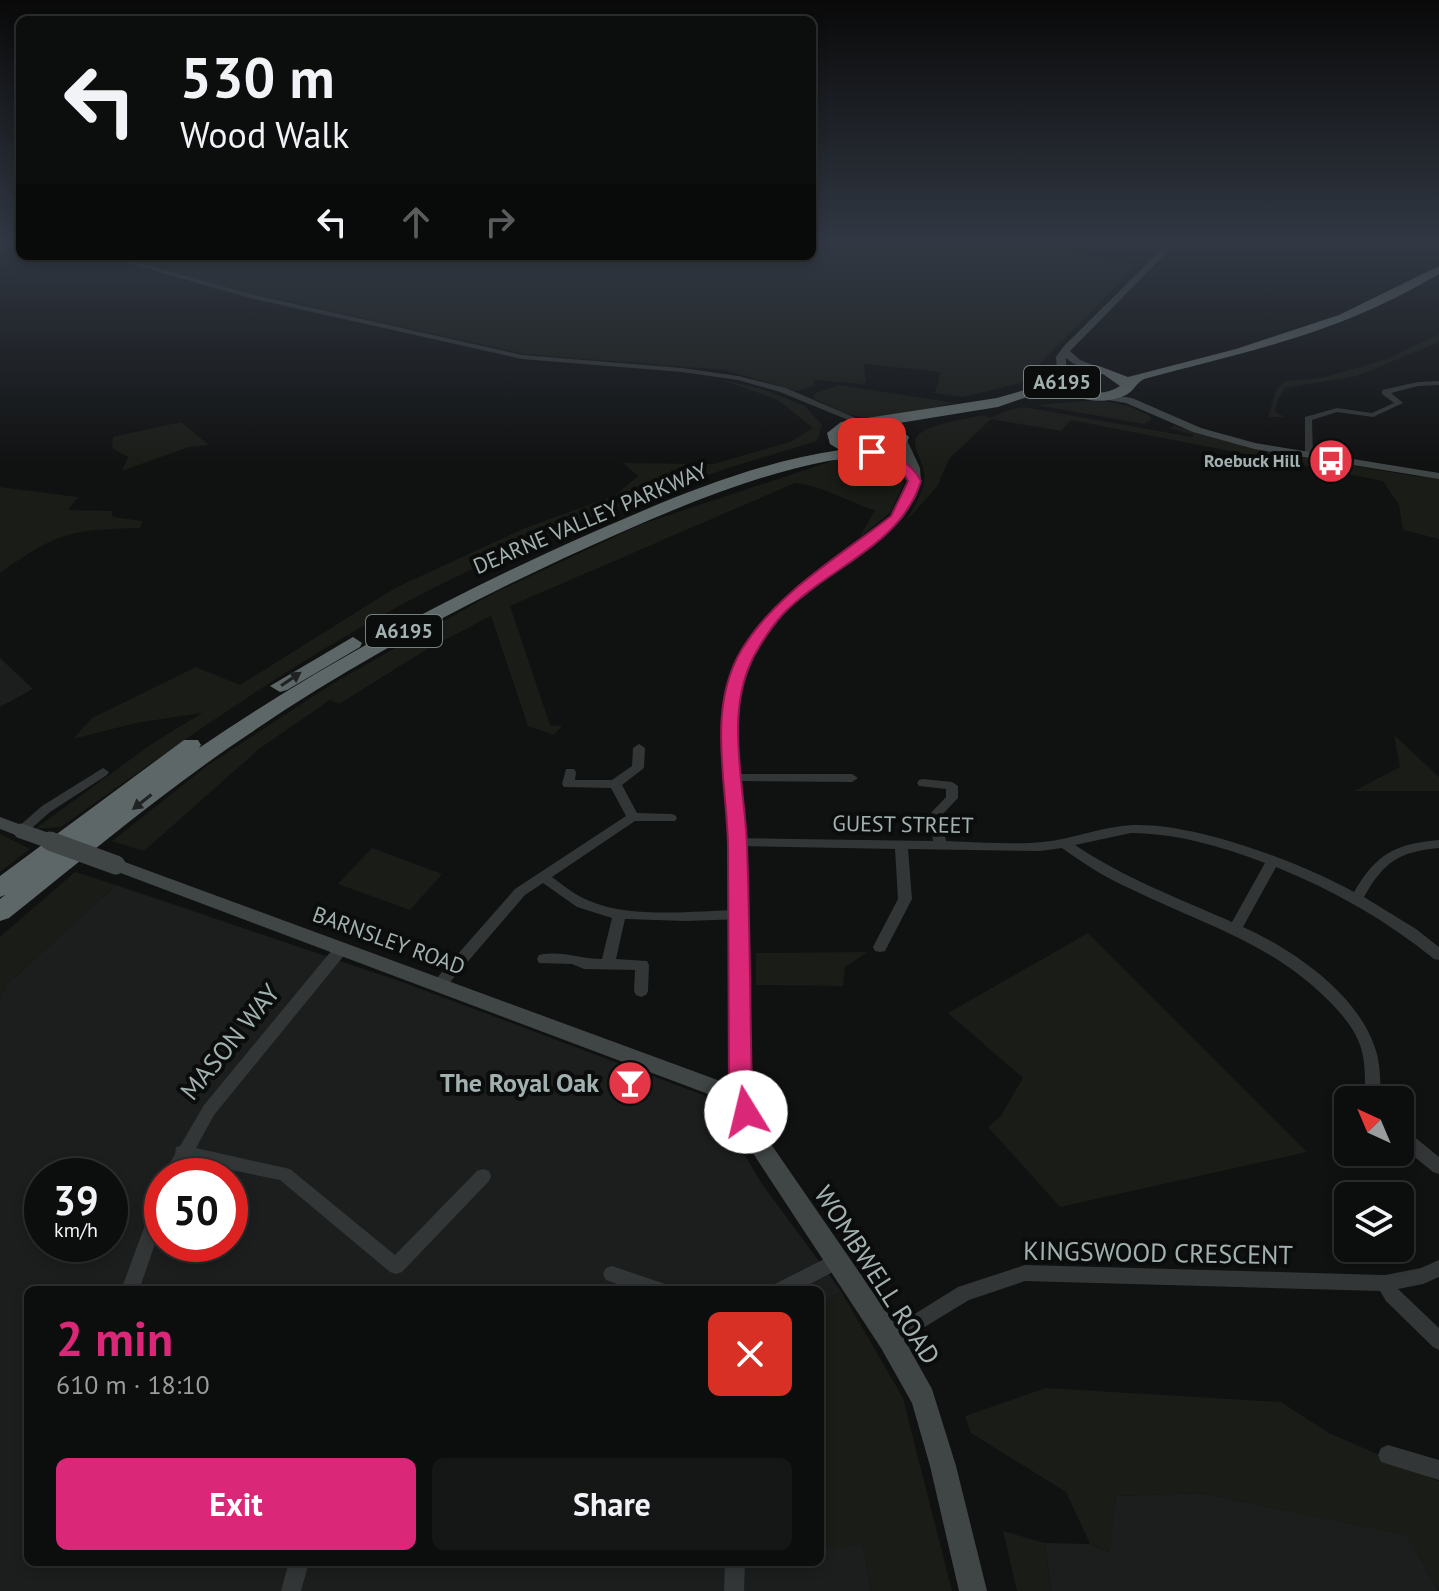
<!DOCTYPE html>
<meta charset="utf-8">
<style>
body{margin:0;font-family:"PT Sans",sans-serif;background:#151616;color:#f1f3f6;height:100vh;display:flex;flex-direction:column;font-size:30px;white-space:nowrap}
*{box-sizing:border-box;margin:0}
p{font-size:26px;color:#9a9c9d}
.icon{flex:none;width:44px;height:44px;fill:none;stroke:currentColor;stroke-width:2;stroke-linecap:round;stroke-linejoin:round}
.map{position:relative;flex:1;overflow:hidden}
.panel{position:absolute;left:24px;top:1286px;width:800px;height:280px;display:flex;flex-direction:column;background:#0c0d0d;border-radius:12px;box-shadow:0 4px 12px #0003,0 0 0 2px #2c2d2e}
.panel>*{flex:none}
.guide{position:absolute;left:16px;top:16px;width:800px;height:244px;border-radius:12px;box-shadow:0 4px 12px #0003,0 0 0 2px #2c2d2e;background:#0c0d0d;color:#f1f3f6;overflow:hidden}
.needle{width:52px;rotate:316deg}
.fabs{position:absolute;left:1334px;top:1086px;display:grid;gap:16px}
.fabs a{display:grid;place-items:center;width:80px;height:80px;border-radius:12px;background:#0c0d0d;box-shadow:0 4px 12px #0003,0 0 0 2px #2c2d2e;font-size:40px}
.speed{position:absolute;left:24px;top:1158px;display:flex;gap:16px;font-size:40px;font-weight:700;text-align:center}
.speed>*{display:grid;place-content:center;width:104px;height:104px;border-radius:50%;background:#0c0d0d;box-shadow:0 4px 12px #0003,0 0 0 2px #2c2d2e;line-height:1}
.speed small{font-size:20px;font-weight:400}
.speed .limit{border:12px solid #d22;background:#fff;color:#111}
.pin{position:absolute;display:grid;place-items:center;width:68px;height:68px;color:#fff;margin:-34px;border-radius:16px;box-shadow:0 4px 12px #0006}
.me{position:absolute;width:88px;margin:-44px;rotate:351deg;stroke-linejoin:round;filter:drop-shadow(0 0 6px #0008)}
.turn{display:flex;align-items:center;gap:28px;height:168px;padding:0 32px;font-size:36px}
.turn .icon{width:104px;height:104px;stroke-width:2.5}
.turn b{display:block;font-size:56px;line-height:68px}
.lanes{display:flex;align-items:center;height:76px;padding:0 32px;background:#0003;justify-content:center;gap:40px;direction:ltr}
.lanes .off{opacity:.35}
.round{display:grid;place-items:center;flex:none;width:84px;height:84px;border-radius:12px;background:#151616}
.overview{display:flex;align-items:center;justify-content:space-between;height:136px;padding:0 32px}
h1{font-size:48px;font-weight:800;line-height:60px;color:#db2777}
.cta{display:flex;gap:16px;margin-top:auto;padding:16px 32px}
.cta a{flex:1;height:92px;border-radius:12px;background:#db2777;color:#fff;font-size:32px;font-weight:800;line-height:92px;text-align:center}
.cta a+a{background:#151616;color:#f1f3f6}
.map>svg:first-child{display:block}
.built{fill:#1c1e1e;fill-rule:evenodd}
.green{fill:#1a1c17}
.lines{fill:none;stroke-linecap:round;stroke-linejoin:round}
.street{fill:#323636;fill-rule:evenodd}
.secondary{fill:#404646;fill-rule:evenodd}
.highway{fill:#5e6767;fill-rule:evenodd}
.secondary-bridge-far1{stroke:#404646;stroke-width:15}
.secondary-bridge{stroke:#404646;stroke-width:19}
.oneway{fill:#202323}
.route{fill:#db2777;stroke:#8e194d;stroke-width:2}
.labels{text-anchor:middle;stroke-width:8;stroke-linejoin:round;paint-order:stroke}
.far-poi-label{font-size:18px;font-weight:bold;fill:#a2b1b0;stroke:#0b0c0c;text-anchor:end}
.shield{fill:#0b0c0c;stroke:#75807f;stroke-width:2}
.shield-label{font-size:20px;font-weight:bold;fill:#a2b1b0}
.street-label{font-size:22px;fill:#a2b1b0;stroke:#0b0c0c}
.near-street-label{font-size:26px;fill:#a2b1b0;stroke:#0b0c0c}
.near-poi-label{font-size:26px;font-weight:bold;fill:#a2b1b0;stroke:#0b0c0c;text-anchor:end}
</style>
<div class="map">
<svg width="1439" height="1591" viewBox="0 0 1439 1591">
<rect width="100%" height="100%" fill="#101111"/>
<g class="built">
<path d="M0,658L33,689L0,707Z"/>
<path d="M116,885L405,983L711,1098L762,1184L841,1291L820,1305V1290H28V1562H820V1549L863,1544L871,1591H0V998L7,984ZM42,1176H110V1244H42ZM162,1176H230V1244H162Z"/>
<path d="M1201,1493L1407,1535L1439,1591H1051L1045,1543L1090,1544L1109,1552L1116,1496Z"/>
</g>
<g class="green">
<path d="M812,242H1022L1137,265L1021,383L963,397L935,393L941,372L864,364L866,382L863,384L813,380L815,385L797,391L725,370L525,354L241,291L113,256H812Z"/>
<path d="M1439,334V342L1357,376L1285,388L1277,401L1275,412L1285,417H1268L1277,388L1285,381L1322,378L1387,359Z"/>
<path d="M720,379L765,390L805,406L822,425L817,441C695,477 574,519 460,575C318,643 189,736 61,827L35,829L153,743L202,713L136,723L73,739L92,718L196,667L240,685L395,588L525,528L614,496L638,476L623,463L713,464L790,442L813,428L778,400Z"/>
<path d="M839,385L955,403C922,410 882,426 848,414C836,410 824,403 813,398L815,393Z"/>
<path d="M1086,401C1111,401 1128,404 1150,416L1151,420L1144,424L1036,405Z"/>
<path d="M1024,407L1192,437L1194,435L1168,428L1175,426L1253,449L1414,476L1439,478V539L1403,530L1399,505L1383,481L1071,420L1061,431L991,419L949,459L937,487L907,520C914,506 926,490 924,473C923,463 915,452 915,442C915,425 968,419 983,415L991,418L1006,411Z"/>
<path d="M181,422L209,445L189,447L122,471L128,457L112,448L113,437Z"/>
<path d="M862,426L886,430L892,437L891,441C877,452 855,449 841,438L848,428Z"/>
<path d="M863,458C883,462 893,466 904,483L891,512L859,538L875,510C847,502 824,486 795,483L510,606L550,725L562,726L554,735L528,726L491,616L429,648L339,704L330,700L259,749L144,851L112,841L208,765L335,682L494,593L642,524L835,460Z"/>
<path d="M0,487L78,497L68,510L111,511L113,517L143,521L140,528C70,530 58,532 0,573Z"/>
<path d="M1394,735L1439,777V791H1354L1400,767Z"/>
<path d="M0,834L30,849L0,872Z"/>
<path d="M372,848L442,874L410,910L338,884Z"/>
<path d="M75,872L116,885L7,984L0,998V937Z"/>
<path d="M1088,933L1307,1152L1060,1207L988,1127L1000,1117L1023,1078L948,1013Z"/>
<path d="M868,952L845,967L843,986L756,985V953Z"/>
<path d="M841,1291L903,1398L952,1591H871L863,1545L820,1549V1305Z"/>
<path d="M1046,1388L1281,1402L1329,1433L1439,1481V1590L1406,1535L1201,1493L1116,1496L1110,1552L1090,1544L1066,1492L971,1433L965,1416Z"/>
<path d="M1003,1531L1045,1543L1051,1591H1017Z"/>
</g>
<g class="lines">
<g class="street">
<path d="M12,242H20V244Z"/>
<path d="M103,256H113L251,294L522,355L682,368L738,376L786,388L865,422L858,424L780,392L738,380L682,372L522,359L250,298Z"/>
<path d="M1439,381V385L1418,386L1391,393L1403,403L1373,417L1337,412L1312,420L1313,456L1309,458L1305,456V417L1337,408L1372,413L1394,403L1382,394V390L1418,382Z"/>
<path d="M639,744L645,748L644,768L622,785L637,813L671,814L675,815L677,818L675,821H635L552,877C565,887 579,898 595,903C633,918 696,911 738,910L743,911L745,915L743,919L686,921L625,919L616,959L647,961L649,965L648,991L646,995L641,997L636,995L634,991L635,970L584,969L572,964L539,963L537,959L539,955C561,950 580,959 602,959L612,918L577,907L543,883L525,895L445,988L440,990L435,988L433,984L435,980L515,889L626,816L611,788L564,787L562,784L566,769H574L576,772L575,780H612L632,766L633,748Z"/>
<path d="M103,768L109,772L107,775L50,812L25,834H17L15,831L17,828L42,806Z"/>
<path d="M733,774H852L858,778L852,782L729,781L727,778L729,775Z"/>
<path d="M923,779L952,782L958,786V798L941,816L946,841C978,842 1012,845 1043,842C1074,839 1103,826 1133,825C1197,823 1299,862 1354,892C1377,853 1395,844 1439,840V848C1398,852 1384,862 1364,897L1416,929L1439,947V960L1434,959C1386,920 1333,890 1276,867L1243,927C1292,949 1355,992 1374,1045C1381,1062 1380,1082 1381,1100H1365C1365,1082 1366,1062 1360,1045C1354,1028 1341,1013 1328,1000C1268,941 1204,925 1131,889C1106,878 1084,864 1062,848L1040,851L908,849L912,899L885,951L880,952L875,951L873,947L898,899L895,849L737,846L731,842L737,838L933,841L929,815L946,797V789L919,786L917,783L919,780ZM1131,833C1176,833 1223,847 1265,863L1232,922C1178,898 1124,878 1075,845Z"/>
<path d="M342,943L347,944L349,948L347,952L214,1115L196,1148L290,1169L395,1255L477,1171L483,1169L489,1171L491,1176L489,1181L402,1272L396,1274L390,1272L280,1180L188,1161L180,1176H163L175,1154L176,1147L180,1146L204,1105L337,944Z"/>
<path d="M1400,1128L1406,1130L1439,1157V1174L1433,1172L1400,1145Z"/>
<path d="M162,1193V1224L139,1290H121L154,1201L156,1196Z"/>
<path d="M836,1253L842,1255L845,1261L842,1267L799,1290H772L775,1284Z"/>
<path d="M1439,1260V1277L1423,1284L1398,1289L1439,1328V1350L1433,1347L1386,1301L1380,1291L1025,1281L969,1300L890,1348L884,1345L881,1339L884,1333L958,1287L1025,1265L1385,1275L1421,1268Z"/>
<path d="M612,1266L665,1284L668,1290H634L606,1280L603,1274L606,1268Z"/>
<path d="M1388,1445L1439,1460V1480L1381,1462L1378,1455L1381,1448Z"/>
<path d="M289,1562H309L301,1591H281Z"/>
<path d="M725,1562H745L744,1591H724Z"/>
</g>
<g class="secondary">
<path d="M1169,242H1177L1070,351L1080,360L1098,367V371L1074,364L1066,358V378L1058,380L1056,357L1064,346Z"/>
<path d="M1100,393L1132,398L1201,428L1255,443L1439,473V479L1254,449L1193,432L1126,403L1096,398L1095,396Z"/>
<path d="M902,437L907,440L920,468L921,481L916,497L902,519L783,613L756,651L740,693L738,756L745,842L750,1090L762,1131L899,1330L932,1389L956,1466L987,1591H959L930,1466L912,1403L881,1348L745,1141L732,1099L716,1097L110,869L107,865L110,861H122L723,1082H730C729,1003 730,924 729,845C727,781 708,707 744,649C778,592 840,556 892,517L904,497L909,482L891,463L867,452C879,445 899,459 908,468L897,440Z"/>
<path d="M0,817L27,827L29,831L21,837L0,829Z"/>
</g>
<g class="highway">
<path d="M1439,266V274C1340,333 1253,350 1144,379C1135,384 1134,391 1126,395C1105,405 1076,402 1059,386L998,407L893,424L909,437C902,462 850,457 828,461C756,475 688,503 622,532C492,589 366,654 249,734C165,790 88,855 9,918L0,921V899L5,895L0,897V876L184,740H198L201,745L199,748C325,662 459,591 598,530C676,496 756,462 840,450L830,444L827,433L841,422L997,398L1042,385L1056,377L1062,369L1075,366H1099L1128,377L1236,349L1339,315ZM1075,374H1103L1120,386C1103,397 1083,394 1068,380ZM865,426L888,431L894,438L893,442L867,448L842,439L841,435L850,429Z"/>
<path d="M353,637L362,643L360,647L287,690L280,692L270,686Z"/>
</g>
<path class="secondary-bridge-far1" d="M21,831L55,843"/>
<path class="secondary-bridge" d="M50,841L116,865"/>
</g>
<defs><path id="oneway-solid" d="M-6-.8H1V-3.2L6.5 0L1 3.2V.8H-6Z" transform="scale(2)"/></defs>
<g class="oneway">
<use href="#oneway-solid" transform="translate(291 679) rotate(-34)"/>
<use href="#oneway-solid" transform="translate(142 802) rotate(142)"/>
</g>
<linearGradient id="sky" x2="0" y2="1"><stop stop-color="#090909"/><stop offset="0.52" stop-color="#313843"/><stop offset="1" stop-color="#313843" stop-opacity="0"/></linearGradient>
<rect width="1439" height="465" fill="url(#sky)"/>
<path class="route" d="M868,450C889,448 911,463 921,481C901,546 827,568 783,614C774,624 765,637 758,649C722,707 745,783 747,846C750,928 750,1009 752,1090L758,1112L755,1120L746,1123L738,1120L729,1090C728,1009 729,928 728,846C727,782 706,708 742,649C777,592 840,556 891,516L908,481C900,466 884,461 868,455Z"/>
<defs>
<g id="bus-disc" transform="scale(2.3)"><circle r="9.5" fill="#e43646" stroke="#0b0c0c"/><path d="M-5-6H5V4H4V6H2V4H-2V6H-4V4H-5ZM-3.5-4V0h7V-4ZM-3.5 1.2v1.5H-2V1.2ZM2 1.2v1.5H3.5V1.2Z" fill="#fff"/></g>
<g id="bar-disc" transform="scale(2.3)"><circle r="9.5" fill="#e43646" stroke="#0b0c0c"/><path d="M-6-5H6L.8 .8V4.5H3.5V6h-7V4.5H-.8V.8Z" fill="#fff"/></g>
</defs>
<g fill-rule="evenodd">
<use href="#bus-disc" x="1331" y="461"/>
<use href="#bar-disc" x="630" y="1083"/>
</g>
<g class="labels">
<g class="far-poi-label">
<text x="1300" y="467">Roebuck Hill</text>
</g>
<g class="shield">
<rect x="1024" y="366" width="76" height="32" rx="6"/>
<rect x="366" y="615" width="76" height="32" rx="6"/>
</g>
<g class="shield-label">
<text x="1062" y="389">A6195</text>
<text x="404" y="638">A6195</text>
</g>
<g class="street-label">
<text transform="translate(590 518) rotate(-23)" y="8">DEARNE VALLEY PARKWAY</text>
<text transform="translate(903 824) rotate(1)" y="8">GUEST STREET</text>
<text transform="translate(389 940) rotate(20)" y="8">BARNSLEY ROAD</text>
</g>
<g class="near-street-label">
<text transform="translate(230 1042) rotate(-51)" y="9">MASON WAY</text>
<text transform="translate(1158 1253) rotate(1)" y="9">KINGSWOOD CRESCENT</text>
<text transform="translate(877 1275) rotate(57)" y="9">WOMBWELL ROAD</text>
</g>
<g class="near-poi-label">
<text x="599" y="1092">The Royal Oak</text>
</g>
</g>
</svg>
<div class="fabs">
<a><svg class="needle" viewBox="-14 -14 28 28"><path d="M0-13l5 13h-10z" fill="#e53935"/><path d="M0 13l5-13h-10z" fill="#9a9c9d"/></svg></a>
<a><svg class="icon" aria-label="layers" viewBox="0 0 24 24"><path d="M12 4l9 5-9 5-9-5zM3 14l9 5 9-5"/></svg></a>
</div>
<div class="speed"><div>39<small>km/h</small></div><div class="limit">50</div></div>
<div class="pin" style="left:872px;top:452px;background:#d93025"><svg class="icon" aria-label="arrive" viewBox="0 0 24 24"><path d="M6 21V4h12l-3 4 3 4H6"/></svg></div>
<svg class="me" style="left:746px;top:1112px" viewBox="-20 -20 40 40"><circle r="19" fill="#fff"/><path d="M0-13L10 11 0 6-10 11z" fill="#db2777"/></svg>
<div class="guide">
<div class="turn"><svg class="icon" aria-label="left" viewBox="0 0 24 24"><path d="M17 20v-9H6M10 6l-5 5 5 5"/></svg><div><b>530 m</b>Wood Walk</div></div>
<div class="lanes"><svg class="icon" aria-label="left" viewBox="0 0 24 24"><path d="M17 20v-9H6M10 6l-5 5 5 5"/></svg><svg class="icon off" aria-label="ahead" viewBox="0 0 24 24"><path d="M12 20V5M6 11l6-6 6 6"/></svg><svg class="icon off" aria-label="right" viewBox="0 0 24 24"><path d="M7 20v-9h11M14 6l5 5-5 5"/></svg></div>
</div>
<section class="panel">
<div class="overview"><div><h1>2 min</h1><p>610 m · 18:10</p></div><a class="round" style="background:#d93025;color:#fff"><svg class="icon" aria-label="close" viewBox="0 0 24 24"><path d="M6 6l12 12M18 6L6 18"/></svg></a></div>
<div class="cta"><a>Exit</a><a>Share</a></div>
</section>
</div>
